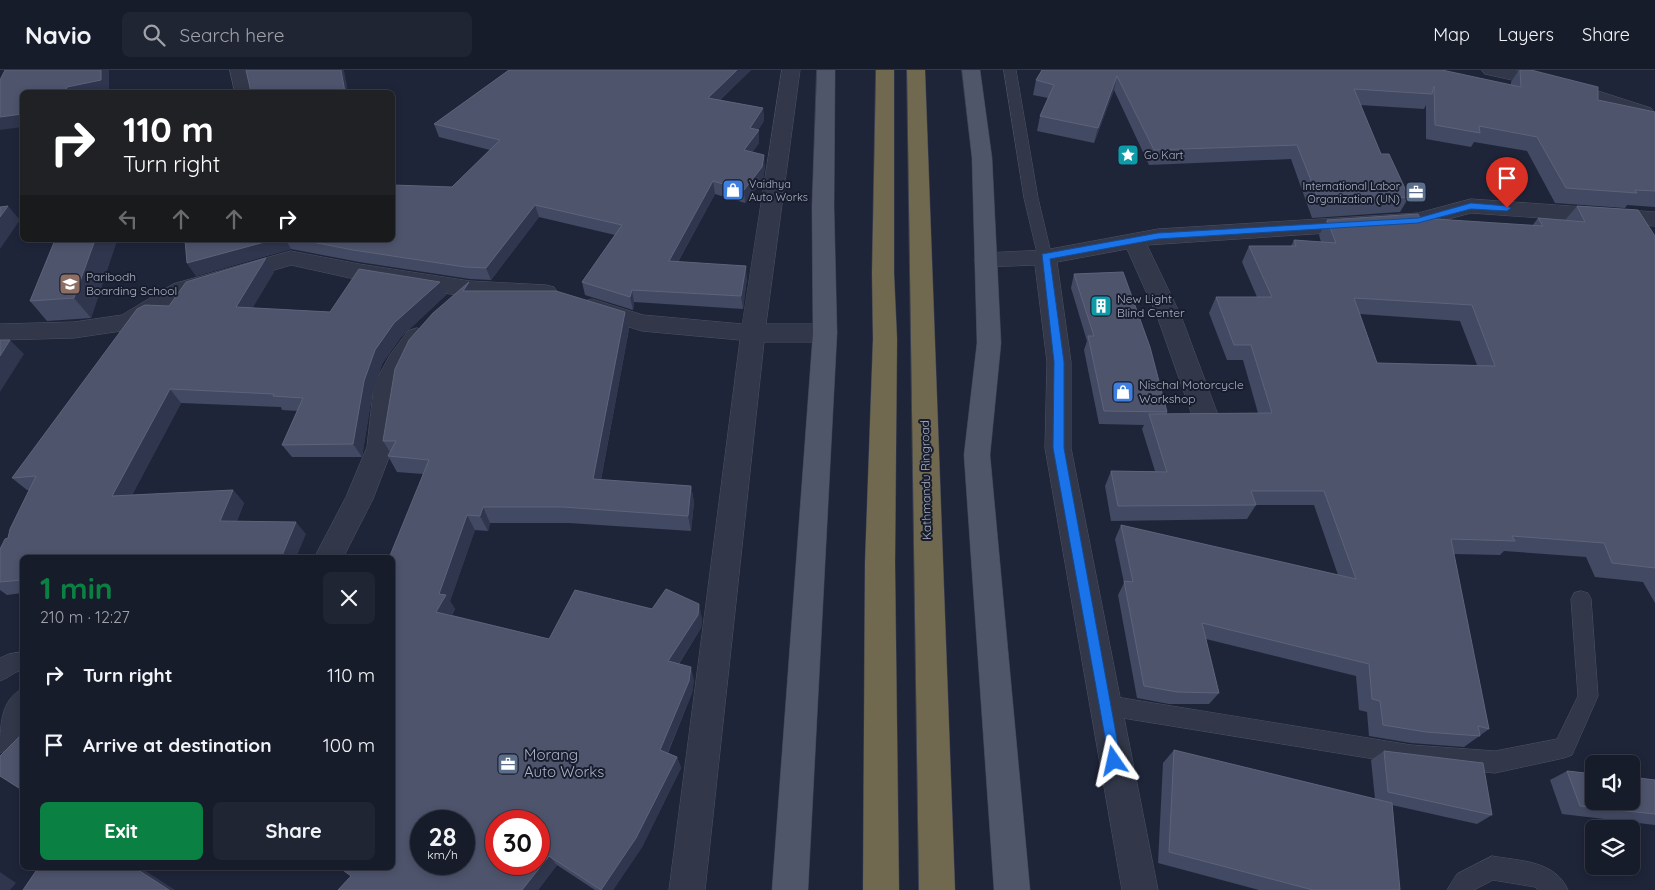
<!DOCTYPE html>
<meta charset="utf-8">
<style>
body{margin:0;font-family:Quicksand,sans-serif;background:#202533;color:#f1f3f6;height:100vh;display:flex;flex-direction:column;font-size:19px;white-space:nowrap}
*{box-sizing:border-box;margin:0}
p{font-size:16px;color:#9ea1a9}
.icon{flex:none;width:28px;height:28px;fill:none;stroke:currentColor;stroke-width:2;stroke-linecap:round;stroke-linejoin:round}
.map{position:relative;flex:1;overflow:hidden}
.panel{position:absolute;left:20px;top:485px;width:375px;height:315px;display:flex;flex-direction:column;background:#171c2b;border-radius:8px;box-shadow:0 2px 8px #0003,0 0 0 1px #363a47}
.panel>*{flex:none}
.hud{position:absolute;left:20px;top:20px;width:375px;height:152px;border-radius:8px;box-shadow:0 2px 8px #0003,0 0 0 1px #363a47;background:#202124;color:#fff;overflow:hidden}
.buttons{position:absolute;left:1585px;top:685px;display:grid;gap:10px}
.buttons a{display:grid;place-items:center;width:55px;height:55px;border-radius:8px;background:#171c2b;box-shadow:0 2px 8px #0003,0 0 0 1px #363a47;font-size:25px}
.speed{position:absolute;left:410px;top:740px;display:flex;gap:10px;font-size:25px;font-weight:700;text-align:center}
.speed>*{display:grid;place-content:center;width:65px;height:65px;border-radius:50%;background:#171c2b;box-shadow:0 2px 8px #0003,0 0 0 1px #363a47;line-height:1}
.speed small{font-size:12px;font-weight:400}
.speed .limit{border:8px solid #d22;background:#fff;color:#111}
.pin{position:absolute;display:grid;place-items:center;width:42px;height:42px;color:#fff;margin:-51px -21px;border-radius:50% 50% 50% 0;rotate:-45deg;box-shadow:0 0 5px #0007}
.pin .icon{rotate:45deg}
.me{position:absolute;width:55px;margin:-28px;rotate:349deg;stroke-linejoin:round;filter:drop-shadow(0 0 4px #0008)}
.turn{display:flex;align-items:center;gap:18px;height:105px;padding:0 20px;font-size:22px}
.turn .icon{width:65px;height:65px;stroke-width:2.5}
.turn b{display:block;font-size:35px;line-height:42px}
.lanes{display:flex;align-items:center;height:48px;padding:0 20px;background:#0003;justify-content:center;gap:25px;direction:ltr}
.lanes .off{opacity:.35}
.round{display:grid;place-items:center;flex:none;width:52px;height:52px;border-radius:8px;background:#202533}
.head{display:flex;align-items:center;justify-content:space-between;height:85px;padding:0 20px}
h1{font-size:30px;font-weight:700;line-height:38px;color:#0b8043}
.button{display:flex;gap:10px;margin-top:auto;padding:10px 20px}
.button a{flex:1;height:58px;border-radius:8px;background:#0b8043;color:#fff;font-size:20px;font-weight:700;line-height:58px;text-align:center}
.button a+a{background:#202533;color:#f1f3f6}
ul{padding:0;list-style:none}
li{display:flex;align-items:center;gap:15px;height:70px;padding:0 20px}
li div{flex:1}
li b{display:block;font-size:19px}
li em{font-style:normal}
header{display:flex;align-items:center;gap:30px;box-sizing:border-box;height:70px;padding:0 25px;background:#171c2b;border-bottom:1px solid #363a47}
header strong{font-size:24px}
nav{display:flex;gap:28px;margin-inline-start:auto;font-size:18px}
.search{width:350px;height:45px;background:#202533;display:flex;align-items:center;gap:12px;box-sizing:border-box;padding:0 18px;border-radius:8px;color:#9ea1a9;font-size:19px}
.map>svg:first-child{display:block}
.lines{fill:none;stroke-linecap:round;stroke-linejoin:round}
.lane-casing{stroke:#4d5264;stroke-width:1}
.street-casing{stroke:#4d5264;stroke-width:1}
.primary-casing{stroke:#3c4153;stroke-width:1}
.highway-casing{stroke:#3a3f51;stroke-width:1}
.lane{fill:#323849;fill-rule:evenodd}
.street{fill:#323849;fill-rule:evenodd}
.primary{fill:#50566a;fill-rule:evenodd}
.highway{fill:#70694f;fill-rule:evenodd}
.wall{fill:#424962;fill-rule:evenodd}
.shaded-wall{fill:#2f364d}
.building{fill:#4e546c;stroke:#5c637a;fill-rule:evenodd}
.route{fill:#1a73e8;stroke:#114b97}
.labels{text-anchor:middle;stroke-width:4;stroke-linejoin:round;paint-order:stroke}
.far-poi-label{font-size:11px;fill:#adb2c6;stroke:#181d2e;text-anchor:start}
.poi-label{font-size:12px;fill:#adb2c6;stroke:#181d2e;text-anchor:start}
.street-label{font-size:12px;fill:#adb2c6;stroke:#181d2e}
.near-poi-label{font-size:15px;fill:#adb2c6;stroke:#181d2e;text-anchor:start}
</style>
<header>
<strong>Navio</strong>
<div class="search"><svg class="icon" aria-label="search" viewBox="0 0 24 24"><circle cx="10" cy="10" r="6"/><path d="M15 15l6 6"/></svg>Search here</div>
<nav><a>Map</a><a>Layers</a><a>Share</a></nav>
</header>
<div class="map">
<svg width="1655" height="820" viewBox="0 0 1655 820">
<rect width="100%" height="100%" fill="#1f2539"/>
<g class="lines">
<g class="lane-casing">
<g id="lane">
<path d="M1004,0H1016L1038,128L1052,187L1045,192L1038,187L1024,128Z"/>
<path d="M1581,521L1588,523L1591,529L1598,626L1572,685L1564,688L1495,703L1411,695L1104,645L1097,642L1094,635L1097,628L1104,625L1411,675L1495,681L1557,669L1578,626L1571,529L1574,523Z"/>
<path d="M22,582V600C13,602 9,608 0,611V588L9,584Z"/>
<path d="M1492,786C1519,791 1555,790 1568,820H1538L1535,817L1493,810L1474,820H1447L1457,804Z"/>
</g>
</g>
<g class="street-casing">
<g id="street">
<path d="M230,0H248L253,22H235Z"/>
<path d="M782,0H800L766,254H825L834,257L837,263L834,269L825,272H764L705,820H669L740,270L642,261L584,243L580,237L584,231L592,229L643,245L742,254Z"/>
<path d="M1482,0H1515L1573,13L1651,38L1654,42L1651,46L1644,48L1561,21L1485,4Z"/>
<path d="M1471,129L1655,142V156L1471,143L1418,157L1147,175L1181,246L1218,345L1214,352L1205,355L1196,352L1192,345L1157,246L1127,179L1057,192L1071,292V378L1158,820H1122L1045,378L1047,292L1035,195L985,197L977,195L974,190L977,185L985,183L1045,180L1158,159L1418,143Z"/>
<path d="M291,181L359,194L470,211L546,215L554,217L558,223L554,229L546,231L470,227L359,210L291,195L189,226L136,258L128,260L74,268L0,270V254L74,252L122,245L173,214Z"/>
<path d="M417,258L426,261L429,267L409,296L400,314L393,377L373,429L343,488H314L346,427L367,377L374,314L390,285L408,261Z"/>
<path d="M22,619C25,644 27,672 0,683C0,657 0,630 22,619Z"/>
</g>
</g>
<g class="primary-casing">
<g id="primary">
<path d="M817,0H835L834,136L837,263L808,820H772L813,263L812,136Z"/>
<path d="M962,0H980L992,88L1001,273L990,385L1030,820H994L964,385L977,273L972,88Z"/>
</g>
</g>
<g class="highway-casing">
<g id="highway">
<path d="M876,0H894V203L897,269L895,493L899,820H863L865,493L873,269L872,203Z"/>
<path d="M907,0H925L955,820H919Z"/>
</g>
</g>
<use href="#lane" class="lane"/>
<use href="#street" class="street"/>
<use href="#primary" class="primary"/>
<use href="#highway" class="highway"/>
</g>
<g class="wall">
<path d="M509,0H751L720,30L763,38L764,51L758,60H759V73L752,82L765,97L763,109L745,133L715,124L678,192L747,208L743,239L634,232L633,240L585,225L582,212L615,165L539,147L491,210L470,209L359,192L291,179L196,206L187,193L185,170H392L452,117L490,80L439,67L434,54Z"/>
<path d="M1042,0L1511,15V12L1519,0H1531L1598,30L1655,42V137L1627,135L1625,138L1555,133L1527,81L1474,72L1471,77L1426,69V35L1424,39L1360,35L1381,84L1409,127L1400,142L1312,148L1291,89L1149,95L1114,20L1094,73L1037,61L1040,46L1048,28L1033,25L1036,10Z"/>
<path d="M1577,136L1655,166V533L1643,512L1595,507L1586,487L1504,481L1500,485L1454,484L1489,659L1464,677L1411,673L1369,666L1367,642L1359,640L1356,606L1206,569L1219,623L1209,634H1169L1137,628L1118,525L1124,513L1115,469L1121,455L1338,505L1314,435H1256L1247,449L1111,451L1105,416L1111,401H1155L1142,359L1144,355L1099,354L1084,280L1087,271L1071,218L1074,204L1167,342V344L1258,343L1243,290H1227L1209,243L1216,227H1257L1242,192L1249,176H1291L1294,170L1321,172L1319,165L1327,150L1420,148L1532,156L1538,148L1565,150ZM1360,244L1460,251L1477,295L1377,293Z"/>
<path d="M55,170H117L91,248L47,251L30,231Z"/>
<path d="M274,202L252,238L330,242L440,212L446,225L401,267L382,294L372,325L362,387H292L282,375L298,341L282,340L281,337L181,333L132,425L233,420L244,433L237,451L306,464L22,488V523L7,525L0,520V479L8,468L29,420H27L12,408L169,236Z"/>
<path d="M473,221L625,242L629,259L601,410L691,416L694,432L691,461L569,453H490L488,461L475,460L450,531L455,539L452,545L549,569L652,539L702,548L701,558L679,594L694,610L692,623L668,683L677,687L681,698L642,777L613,820H595L557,795L538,820H338L392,798V488L423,404L397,402L388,386L390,382L383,371Z"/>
<path d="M1174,680L1375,729L1371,690L1384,681L1492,745L1477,754L1392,735L1400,820H1259L1158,793L1163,693Z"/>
<path d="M1567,701L1655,710V755L1562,744L1550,710Z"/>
</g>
<g class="shaded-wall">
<path d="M101,0H109V22H65L67,17Z"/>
<path d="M341,0H344L348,22H345Z"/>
<path d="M737,0H751L709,40L708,28Z"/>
<path d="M1117,6L1114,20L1094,73L1098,58Z"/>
<path d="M763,38L764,51L751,71L750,58Z"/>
<path d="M22,44V57L0,60V47Z"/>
<path d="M759,60V73L745,93L744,80Z"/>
<path d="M764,85L765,97L763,109L745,133L744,120Z"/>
<path d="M713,111L715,124L671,204L669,191Z"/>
<path d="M535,135L539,147L491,210L486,198Z"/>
<path d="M8,136L20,150L0,179V147Z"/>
<path d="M95,170H117L91,248L74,228Z"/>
<path d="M272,170H286L291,179L196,206L187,193Z"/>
<path d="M266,188L274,202L245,251L236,237Z"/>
<path d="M746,196L747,208L743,239L741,226Z"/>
<path d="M440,212L446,225L401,267L382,294L372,325L362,387L353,374L364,311L375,280L394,253Z"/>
<path d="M469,212L476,229L463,221Z"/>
<path d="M632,220L634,232L633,240L630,227Z"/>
<path d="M625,242L629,259L598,425L593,409Z"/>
<path d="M10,270L24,284L0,322V286Z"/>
<path d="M170,319L181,333L125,438L112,426Z"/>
<path d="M691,416L694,432L691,461L688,446Z"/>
<path d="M233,420L244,433L232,463L220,451Z"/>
<path d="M483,437L490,453L488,461L480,446Z"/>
<path d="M467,445L475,460L450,531L455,539L446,556L436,542L439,524Z"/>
<path d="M296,452L306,464L296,488H281Z"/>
<path d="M699,534L702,548L701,558L672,604L668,591Z"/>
<path d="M691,597L694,610L692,623L664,691L660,680Z"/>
<path d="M677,687L681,698L642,777L613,820H601Z"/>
<path d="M549,786L557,795L538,820H522Z"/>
<path d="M135,798H141L175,820H169Z"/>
<path d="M0,802L16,813L10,820H0Z"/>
</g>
<g class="building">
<path d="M5,0H101V10L67,17L65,22H22V44L0,47V10Z"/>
<path d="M246,0H341L345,22H251Z"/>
<path d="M509,0H737L708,28L763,38L750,58L759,60L744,80L764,85L762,97L744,120L713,111L669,191L746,196L741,226L632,220L630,227L582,212L622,155L535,135L486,198L465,197L353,180L302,170H392V115L452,117L500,70L434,54Z"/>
<path d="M1042,0H1442L1521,17L1520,0H1531L1598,17V30L1655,42V121L1635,120L1637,123L1566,118L1537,67L1479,56L1480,63L1435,55L1434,16L1432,24L1354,19L1381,84H1389L1409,127L1320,133L1297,75L1154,80L1117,6L1098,58L1040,46L1054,15L1036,10Z"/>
<path d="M8,136L0,147V137Z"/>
<path d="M1577,136L1638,140L1655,166V498L1612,493L1604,473L1512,466L1515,471L1451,469L1489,659L1478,656L1480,666L1426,662L1383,655L1380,631L1372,629L1369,594L1202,553L1219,623L1177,622L1144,616L1124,511L1133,512L1121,455L1356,509L1324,421H1251L1256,435L1118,436L1111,401L1167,402L1149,344L1272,343L1251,275H1234L1216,227H1272L1249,176H1296L1294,170L1336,173L1327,150L1418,144L1420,148L1543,156L1538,148L1585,152ZM1354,228L1472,235L1495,296L1377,293Z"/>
<path d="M55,170H95L74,228L30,231Z"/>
<path d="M185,170H272L187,193Z"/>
<path d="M266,188L236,237L330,242L359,199L440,212L394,253L375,280L364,311L353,374L282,375L303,328L273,326L274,324L170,319L112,426L233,420L220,451L296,452L281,488H22V510L0,512V479L5,469L8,468L10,459L36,406L12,408L137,239L145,235L169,236L186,212Z"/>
<path d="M1123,202L1150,277L1167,342L1104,341L1088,266H1094L1074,204Z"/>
<path d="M469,212L463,221H556L625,242L593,409L691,416L688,446L563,437H483L480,446L467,445L439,524L446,525L436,542L549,569L575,520L652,539L666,519L699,534L698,545L668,591L691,597L689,611L660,680L677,687L636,768L601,820L549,786L522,820H338L351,806L340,798H392V705L394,703H392V488H389L429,390L388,386L396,371H383L395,299L409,270L433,243ZM421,751H464V794H421ZM496,751H539V794H496Z"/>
<path d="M0,270H10L0,286Z"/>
<path d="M22,664V720L0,706V686Z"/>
<path d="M1174,680L1392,733L1400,820H1313L1169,782Z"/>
<path d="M1384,681L1483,693L1492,745L1388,722Z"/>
<path d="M1567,701L1594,704V731H1631V707L1655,710V744L1580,736Z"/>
<path d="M38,798H135L169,820H23Z"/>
</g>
<path class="route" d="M1471,133L1507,136L1511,138L1507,141L1471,139L1418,153L1158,169L1050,189L1064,292V378L1121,691L1119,695L1114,697L1110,695L1053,378L1054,292L1042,184L1158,163L1418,148Z"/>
<defs>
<g id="sight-square" transform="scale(1.125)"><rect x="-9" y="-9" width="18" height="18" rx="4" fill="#0f9aa8" stroke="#181d2e"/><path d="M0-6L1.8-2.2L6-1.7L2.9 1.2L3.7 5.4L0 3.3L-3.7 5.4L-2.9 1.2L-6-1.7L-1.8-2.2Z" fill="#fff"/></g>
<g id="shop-square" transform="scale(1.125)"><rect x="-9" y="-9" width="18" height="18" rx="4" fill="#3f7fe0" stroke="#181d2e"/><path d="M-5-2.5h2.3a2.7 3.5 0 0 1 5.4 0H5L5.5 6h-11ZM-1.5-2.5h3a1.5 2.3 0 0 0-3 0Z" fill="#fff"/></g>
<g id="office-square" transform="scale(1.125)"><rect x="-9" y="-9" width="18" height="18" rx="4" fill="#5c6f8a" stroke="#181d2e"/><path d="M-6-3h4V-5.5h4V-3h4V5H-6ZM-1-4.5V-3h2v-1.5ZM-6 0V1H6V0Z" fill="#fff"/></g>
<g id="school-square" transform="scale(1.125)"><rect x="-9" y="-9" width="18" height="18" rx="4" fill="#8d6e63" stroke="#181d2e"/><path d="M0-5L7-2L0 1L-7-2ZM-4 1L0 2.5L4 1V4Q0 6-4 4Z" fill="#fff"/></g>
<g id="building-square" transform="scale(1.125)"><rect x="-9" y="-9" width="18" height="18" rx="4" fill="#0f9aa8" stroke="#181d2e"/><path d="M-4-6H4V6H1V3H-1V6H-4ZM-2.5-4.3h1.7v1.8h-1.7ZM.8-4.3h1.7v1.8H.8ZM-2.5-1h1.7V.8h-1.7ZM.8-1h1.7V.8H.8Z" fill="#fff"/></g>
</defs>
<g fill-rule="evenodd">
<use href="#sight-square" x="1128" y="85"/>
<use href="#shop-square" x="733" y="120"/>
<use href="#office-square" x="1416" y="122"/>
<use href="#school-square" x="70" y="214"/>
<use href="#building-square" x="1101" y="236"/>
<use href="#shop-square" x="1123" y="322"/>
<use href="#office-square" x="508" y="694"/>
</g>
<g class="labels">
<g class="far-poi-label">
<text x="1144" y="89">Go Kart</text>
<text x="749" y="118">Vaidhya<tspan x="749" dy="13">Auto Works</tspan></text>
<text x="1400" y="120" text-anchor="end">International Labor<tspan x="1400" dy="13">Organization (UN)</tspan></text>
</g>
<g class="poi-label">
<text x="86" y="211">Paribodh<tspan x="86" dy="14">Boarding School</tspan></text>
<text x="1117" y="233">New Light<tspan x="1117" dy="14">Blind Center</tspan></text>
<text x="1139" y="319">Nischal Motorcycle<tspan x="1139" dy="14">Workshop</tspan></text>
</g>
<g class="street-label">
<text transform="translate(926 410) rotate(-91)" y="4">Kathmandu Ringroad</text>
</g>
<g class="near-poi-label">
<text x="524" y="690">Morang<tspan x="524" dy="17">Auto Works</tspan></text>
</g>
</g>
</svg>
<div class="buttons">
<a><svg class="icon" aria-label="sound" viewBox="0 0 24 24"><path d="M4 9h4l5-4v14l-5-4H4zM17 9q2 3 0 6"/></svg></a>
<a><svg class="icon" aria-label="layers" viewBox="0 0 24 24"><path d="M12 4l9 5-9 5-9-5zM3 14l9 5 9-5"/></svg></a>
</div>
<div class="speed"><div>28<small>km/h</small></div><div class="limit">30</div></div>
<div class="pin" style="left:1507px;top:138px;background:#d93025"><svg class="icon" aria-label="arrive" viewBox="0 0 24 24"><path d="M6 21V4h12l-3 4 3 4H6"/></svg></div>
<svg class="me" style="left:1114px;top:691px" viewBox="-20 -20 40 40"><path d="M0-17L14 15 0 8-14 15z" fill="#1a73e8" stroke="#fff" stroke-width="4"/></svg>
<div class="hud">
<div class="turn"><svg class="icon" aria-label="right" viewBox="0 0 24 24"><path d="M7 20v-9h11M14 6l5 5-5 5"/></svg><div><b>110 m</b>Turn right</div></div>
<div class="lanes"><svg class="icon off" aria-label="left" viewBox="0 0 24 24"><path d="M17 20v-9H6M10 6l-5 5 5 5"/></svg><svg class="icon off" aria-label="ahead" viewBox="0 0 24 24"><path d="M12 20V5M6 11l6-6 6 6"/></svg><svg class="icon off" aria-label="ahead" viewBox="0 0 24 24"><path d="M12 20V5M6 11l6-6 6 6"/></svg><svg class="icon" aria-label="right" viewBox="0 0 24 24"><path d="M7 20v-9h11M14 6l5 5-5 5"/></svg></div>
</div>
<section class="panel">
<div class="head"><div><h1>1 min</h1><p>210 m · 12:27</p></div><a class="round"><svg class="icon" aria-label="close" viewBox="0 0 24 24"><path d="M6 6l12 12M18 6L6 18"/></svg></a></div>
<ul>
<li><svg class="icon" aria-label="right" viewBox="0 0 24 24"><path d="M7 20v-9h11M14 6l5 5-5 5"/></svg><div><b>Turn right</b></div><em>110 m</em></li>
<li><svg class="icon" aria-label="arrive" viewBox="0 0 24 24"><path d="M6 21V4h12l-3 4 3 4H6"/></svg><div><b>Arrive at destination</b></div><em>100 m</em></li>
</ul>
<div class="button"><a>Exit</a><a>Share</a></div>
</section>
</div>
